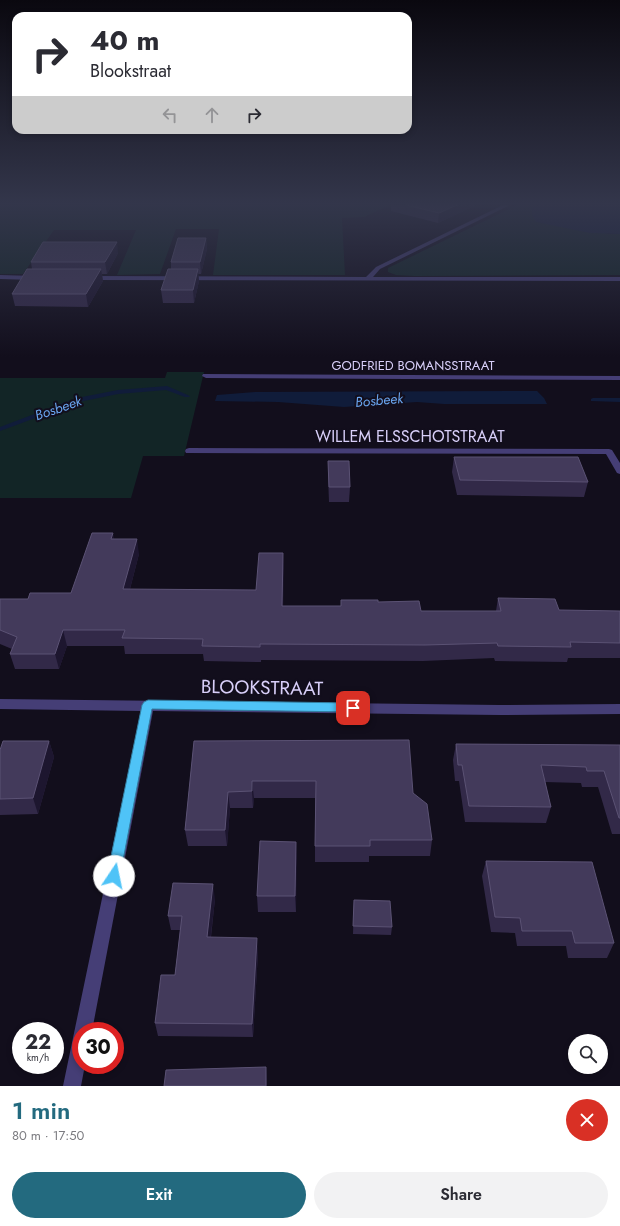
<!DOCTYPE html>
<meta charset="utf-8">
<style>
body{margin:0;font-family:Jost,sans-serif;background:#f2f2f3;color:#2b2b33;height:100vh;display:flex;flex-direction:column;font-size:15px;white-space:nowrap}
*{box-sizing:border-box;margin:0}
p{font-size:13px;color:#7c7c81}
.icon{flex:none;width:22px;height:22px;fill:none;stroke:currentColor;stroke-width:2;stroke-linecap:round;stroke-linejoin:round}
.map{position:relative;height:1086px;overflow:hidden}
.side{display:flex;flex-direction:column;background:#fff;flex:1}
.side>*{flex:none}
.banner{position:absolute;left:12px;top:12px;width:400px;height:122px;border-radius:12px;box-shadow:0 2px 6px #0003;background:#fff;color:#2b2b33;overflow:hidden}
.buttons{position:absolute;left:568px;top:1034px;display:grid;gap:8px}
.buttons a{display:grid;place-items:center;width:40px;height:40px;border-radius:50%;background:#fff;box-shadow:0 2px 6px #0003;font-size:20px}
.speed{position:absolute;left:12px;top:1022px;display:flex;gap:8px;font-size:20px;font-weight:700;text-align:center}
.speed>*{display:grid;place-content:center;width:52px;height:52px;border-radius:50%;background:#fff;box-shadow:0 2px 6px #0003;line-height:1}
.speed small{font-size:10px;font-weight:400}
.speed .limit{border:6px solid #d22;background:#fff;color:#111}
.pin{position:absolute;display:grid;place-items:center;width:34px;height:34px;color:#fff;margin:-17px;border-radius:8px;box-shadow:0 2px 6px #0006}
.me{position:absolute;width:44px;margin:-22px;rotate:11deg;stroke-linejoin:round;filter:drop-shadow(0 0 3px #0008)}
.turn{display:flex;align-items:center;gap:14px;height:84px;padding:0 12px;font-size:18px}
.turn .icon{width:52px;height:52px;stroke-width:2.5}
.turn b{display:block;font-size:28px;line-height:34px}
.lanes{display:flex;align-items:center;height:38px;padding:0 12px;background:#0003;justify-content:center;gap:20px;direction:ltr}
.lanes .off{opacity:.35}
.round{display:grid;place-items:center;flex:none;width:42px;height:42px;border-radius:21px;background:#f2f2f3}
.overview{display:flex;align-items:center;justify-content:space-between;height:68px;padding:0 12px}
h1{font-size:24px;font-weight:600;line-height:30px;color:#236a7f}
.cta{display:flex;gap:8px;margin-top:auto;padding:8px 12px}
.cta a{flex:1;height:46px;border-radius:24px;background:#236a7f;color:#fff;font-size:16px;font-weight:600;line-height:46px;text-align:center}
.cta a+a{background:#f2f2f3;color:#2b2b33}
.map>svg:first-child{display:block}
.green{fill:#122526}
.water{fill:#101c3a}
.lines{fill:none;stroke-linecap:round;stroke-linejoin:round}
.stream{fill:#101c3a;fill-rule:evenodd}
.minor{fill:#453e76;fill-rule:evenodd}
.wall{fill:#322948}
.shaded-wall{fill:#1d162f}
.building{fill:#433a5b;stroke:#5b5274}
.route{fill:#4fc3f7;stroke:#337fa1}
.labels{text-anchor:middle;stroke-width:4;stroke-linejoin:round;paint-order:stroke}
.far-street-label{font-size:13px;fill:#d8cff9;stroke:#120e1c}
.far-water-label{font-size:14px;font-style:italic;fill:#69a4ee;stroke:#120e1c}
.street-label{font-size:16px;fill:#d8cff9;stroke:#120e1c}
.near-street-label{font-size:19px;fill:#d8cff9;stroke:#120e1c}
</style>
<div class="map">
<svg width="620" height="1086" viewBox="0 0 620 1086">
<rect width="100%" height="100%" fill="#120e1c"/>
<g class="green">
<path d="M0,205H390L364,217L342,218L345,275H213L219,229H176L160,274L117,275L136,230H54L23,274H0Z"/>
<path d="M517,205H538L532,208L609,234H620V275L415,276L396,275L388,272V268Z"/>
<path d="M167,372H204L184,456H143L131,498H0V378H165Z"/>
</g>
<g class="water">
<path d="M538,205H620V234L590,233L536,222L532,215V208Z"/>
<path d="M537,391L544,398L547,404H444L417,402L344,407L278,402L215,401L217,395L255,392Z"/>
</g>
<g class="lines">
<g class="stream">
<path d="M167,386L190,396L189,397H185L166,390L118,394L79,402L0,431V427L77,398L118,390Z"/>
<path d="M593,398H620V402L591,401V399Z"/>
</g>
<g class="minor">
<path d="M503,205H510L380,269L373,277H620V281L90,280L87,278L90,276L366,277L376,267Z"/>
<path d="M0,275L34,276L37,278L34,280L0,279Z"/>
<path d="M203,374L620,376V380L206,378L202,376Z"/>
<path d="M189,448L609,449L612,450L620,463V474L617,473L606,454L186,453L185,451L186,449Z"/>
<path d="M0,699L500,705L620,704V714L500,715L153,711L92,1031H81V1065H85L81,1086H63L141,711L0,709Z"/>
</g>
</g>
<g class="wall">
<path d="M391,205H476L438,223L391,211Z"/>
<path d="M206,238L207,249L201,274H198L199,281L194,303H163L161,290L171,269V262Z"/>
<path d="M118,253L107,274H102L103,281L88,307L15,306L12,294L32,269L31,262Z"/>
<path d="M454,457L588,482L584,497L457,495L452,472Z"/>
<path d="M328,461L350,487L349,502H329L328,476Z"/>
<path d="M114,539L139,554L130,589L256,590L283,553V606H341L378,602L421,611H496L498,598L559,610L620,611V658H568L567,662L495,661L494,658L423,661L261,660V662L204,661L203,654H125L124,646H67L59,669H15L10,654L12,649L0,644V599H28L71,593Z"/>
<path d="M49,741L54,757L38,814L0,815V750Z"/>
<path d="M194,741L413,793L432,840L430,856H369V862H315V798H254L253,808H230L227,846H188L185,830Z"/>
<path d="M456,744L620,745V834H612L598,787H582L581,783L545,782L551,807L546,823L465,822L459,781H455L453,760Z"/>
<path d="M296,842V912H258L257,896Z"/>
<path d="M486,861L614,943L607,958H568L566,946H517L515,933L491,932L482,876Z"/>
<path d="M215,899L211,937L258,952L253,1037L158,1036L155,1023L175,975L180,930H171L168,916Z"/>
<path d="M354,900L392,927L391,935L353,934Z"/>
</g>
<g class="shaded-wall">
<path d="M457,205H476L438,223L439,213Z"/>
<path d="M206,238L207,249L201,274L200,262Z"/>
<path d="M117,242L118,253L107,274L105,262Z"/>
<path d="M101,269L103,281L88,307L86,294Z"/>
<path d="M198,269L199,281L194,303L193,290Z"/>
<path d="M113,533L116,548L111,539Z"/>
<path d="M137,539L139,554L126,604L123,589Z"/>
<path d="M283,553L284,568L283,621L282,606Z"/>
<path d="M63,630L67,646L59,669L55,654Z"/>
<path d="M49,741L54,757L38,814L33,798Z"/>
<path d="M252,781L254,798L253,808L252,791Z"/>
<path d="M228,792L230,808L227,846L225,830Z"/>
<path d="M296,842L297,858L296,912L295,896Z"/>
<path d="M213,884L215,899L209,951L207,937Z"/>
<path d="M257,938L258,952L253,1037L252,1024Z"/>
<path d="M266,1067L267,1081V1086H266Z"/>
</g>
<g class="building">
<path d="M406,205H457L439,213Z"/>
<path d="M178,238H206L200,262H171Z"/>
<path d="M43,242H117L105,262H31Z"/>
<path d="M27,269H101L86,294H12Z"/>
<path d="M168,269H198L193,290H161Z"/>
<path d="M454,457H578L588,482L460,480Z"/>
<path d="M328,461H349L350,487H329Z"/>
<path d="M92,533H113L111,539H137L123,589L256,590L259,553H283L282,606H341V600H378V602L419,601L421,611H501L498,598L555,599L559,610L620,611V643L570,642L571,647L498,646L497,643L425,645L260,644V647L202,646L203,639L122,638L125,630H63L55,654H10L17,637L0,630V599H28L30,593H71Z"/>
<path d="M409,740L413,793L427,804L432,840H370V846H315L316,781H252V791L228,792L225,830H185L194,741Z"/>
<path d="M3,741H49L33,798L0,799V750Z"/>
<path d="M456,744L620,745V818H619L604,771H587L586,767L541,765L551,807L469,806L462,765H458Z"/>
<path d="M260,841L296,842L295,896H257Z"/>
<path d="M486,861L592,862L614,943H575L572,931H522L520,918L495,917Z"/>
<path d="M173,883L213,884L207,937L257,938L252,1024L155,1023L161,975H175L182,916H168Z"/>
<path d="M354,900L390,901L392,927L353,926Z"/>
<path d="M266,1067V1086H164L166,1070Z"/>
</g>
<linearGradient id="sky" x2="0" y2="1"><stop stop-color="#0a080f"/><stop offset="0.57" stop-color="#33364b"/><stop offset="1" stop-color="#33364b" stop-opacity="0"/></linearGradient>
<rect width="620" height="357" fill="url(#sky)"/>
<path class="route" d="M148,700L353,703L357,705L359,708L357,711L353,712L152,709L120,876L118,880L114,882L109,880L107,876L142,705L144,702Z"/>
<g class="labels">
<g class="far-street-label">
<text x="413" y="370">GODFRIED BOMANSSTRAAT</text>
</g>
<g class="far-water-label">
<text transform="translate(379 400) rotate(-5)" y="5">Bosbeek</text>
<text transform="translate(58 408) rotate(-19)" y="5">Bosbeek</text>
</g>
<g class="street-label">
<text x="410" y="442">WILLEM ELSSCHOTSTRAAT</text>
</g>
<g class="near-street-label">
<text transform="translate(262 687) rotate(1)" y="7">BLOOKSTRAAT</text>
</g>
</g>
</svg>
<div class="buttons">
<a><svg class="icon" aria-label="search" viewBox="0 0 24 24"><circle cx="10" cy="10" r="6"/><path d="M15 15l6 6"/></svg></a>
</div>
<div class="speed"><div>22<small>km/h</small></div><div class="limit">30</div></div>
<div class="pin" style="left:353px;top:708px;background:#d93025"><svg class="icon" aria-label="arrive" viewBox="0 0 24 24"><path d="M6 21V4h12l-3 4 3 4H6"/></svg></div>
<svg class="me" style="left:114px;top:876px" viewBox="-20 -20 40 40"><circle r="19" fill="#fff"/><path d="M0-13L10 11 0 6-10 11z" fill="#4fc3f7"/></svg>
<div class="banner">
<div class="turn"><svg class="icon" aria-label="right" viewBox="0 0 24 24"><path d="M7 20v-9h11M14 6l5 5-5 5"/></svg><div><b>40 m</b>Blookstraat</div></div>
<div class="lanes"><svg class="icon off" aria-label="left" viewBox="0 0 24 24"><path d="M17 20v-9H6M10 6l-5 5 5 5"/></svg><svg class="icon off" aria-label="ahead" viewBox="0 0 24 24"><path d="M12 20V5M6 11l6-6 6 6"/></svg><svg class="icon" aria-label="right" viewBox="0 0 24 24"><path d="M7 20v-9h11M14 6l5 5-5 5"/></svg></div>
</div>
</div>
<section class="side">
<div class="overview"><div><h1>1 min</h1><p>80 m · 17:50</p></div><a class="round" style="background:#d93025;color:#fff"><svg class="icon" aria-label="close" viewBox="0 0 24 24"><path d="M6 6l12 12M18 6L6 18"/></svg></a></div>
<div class="cta"><a>Exit</a><a>Share</a></div>
</section>
